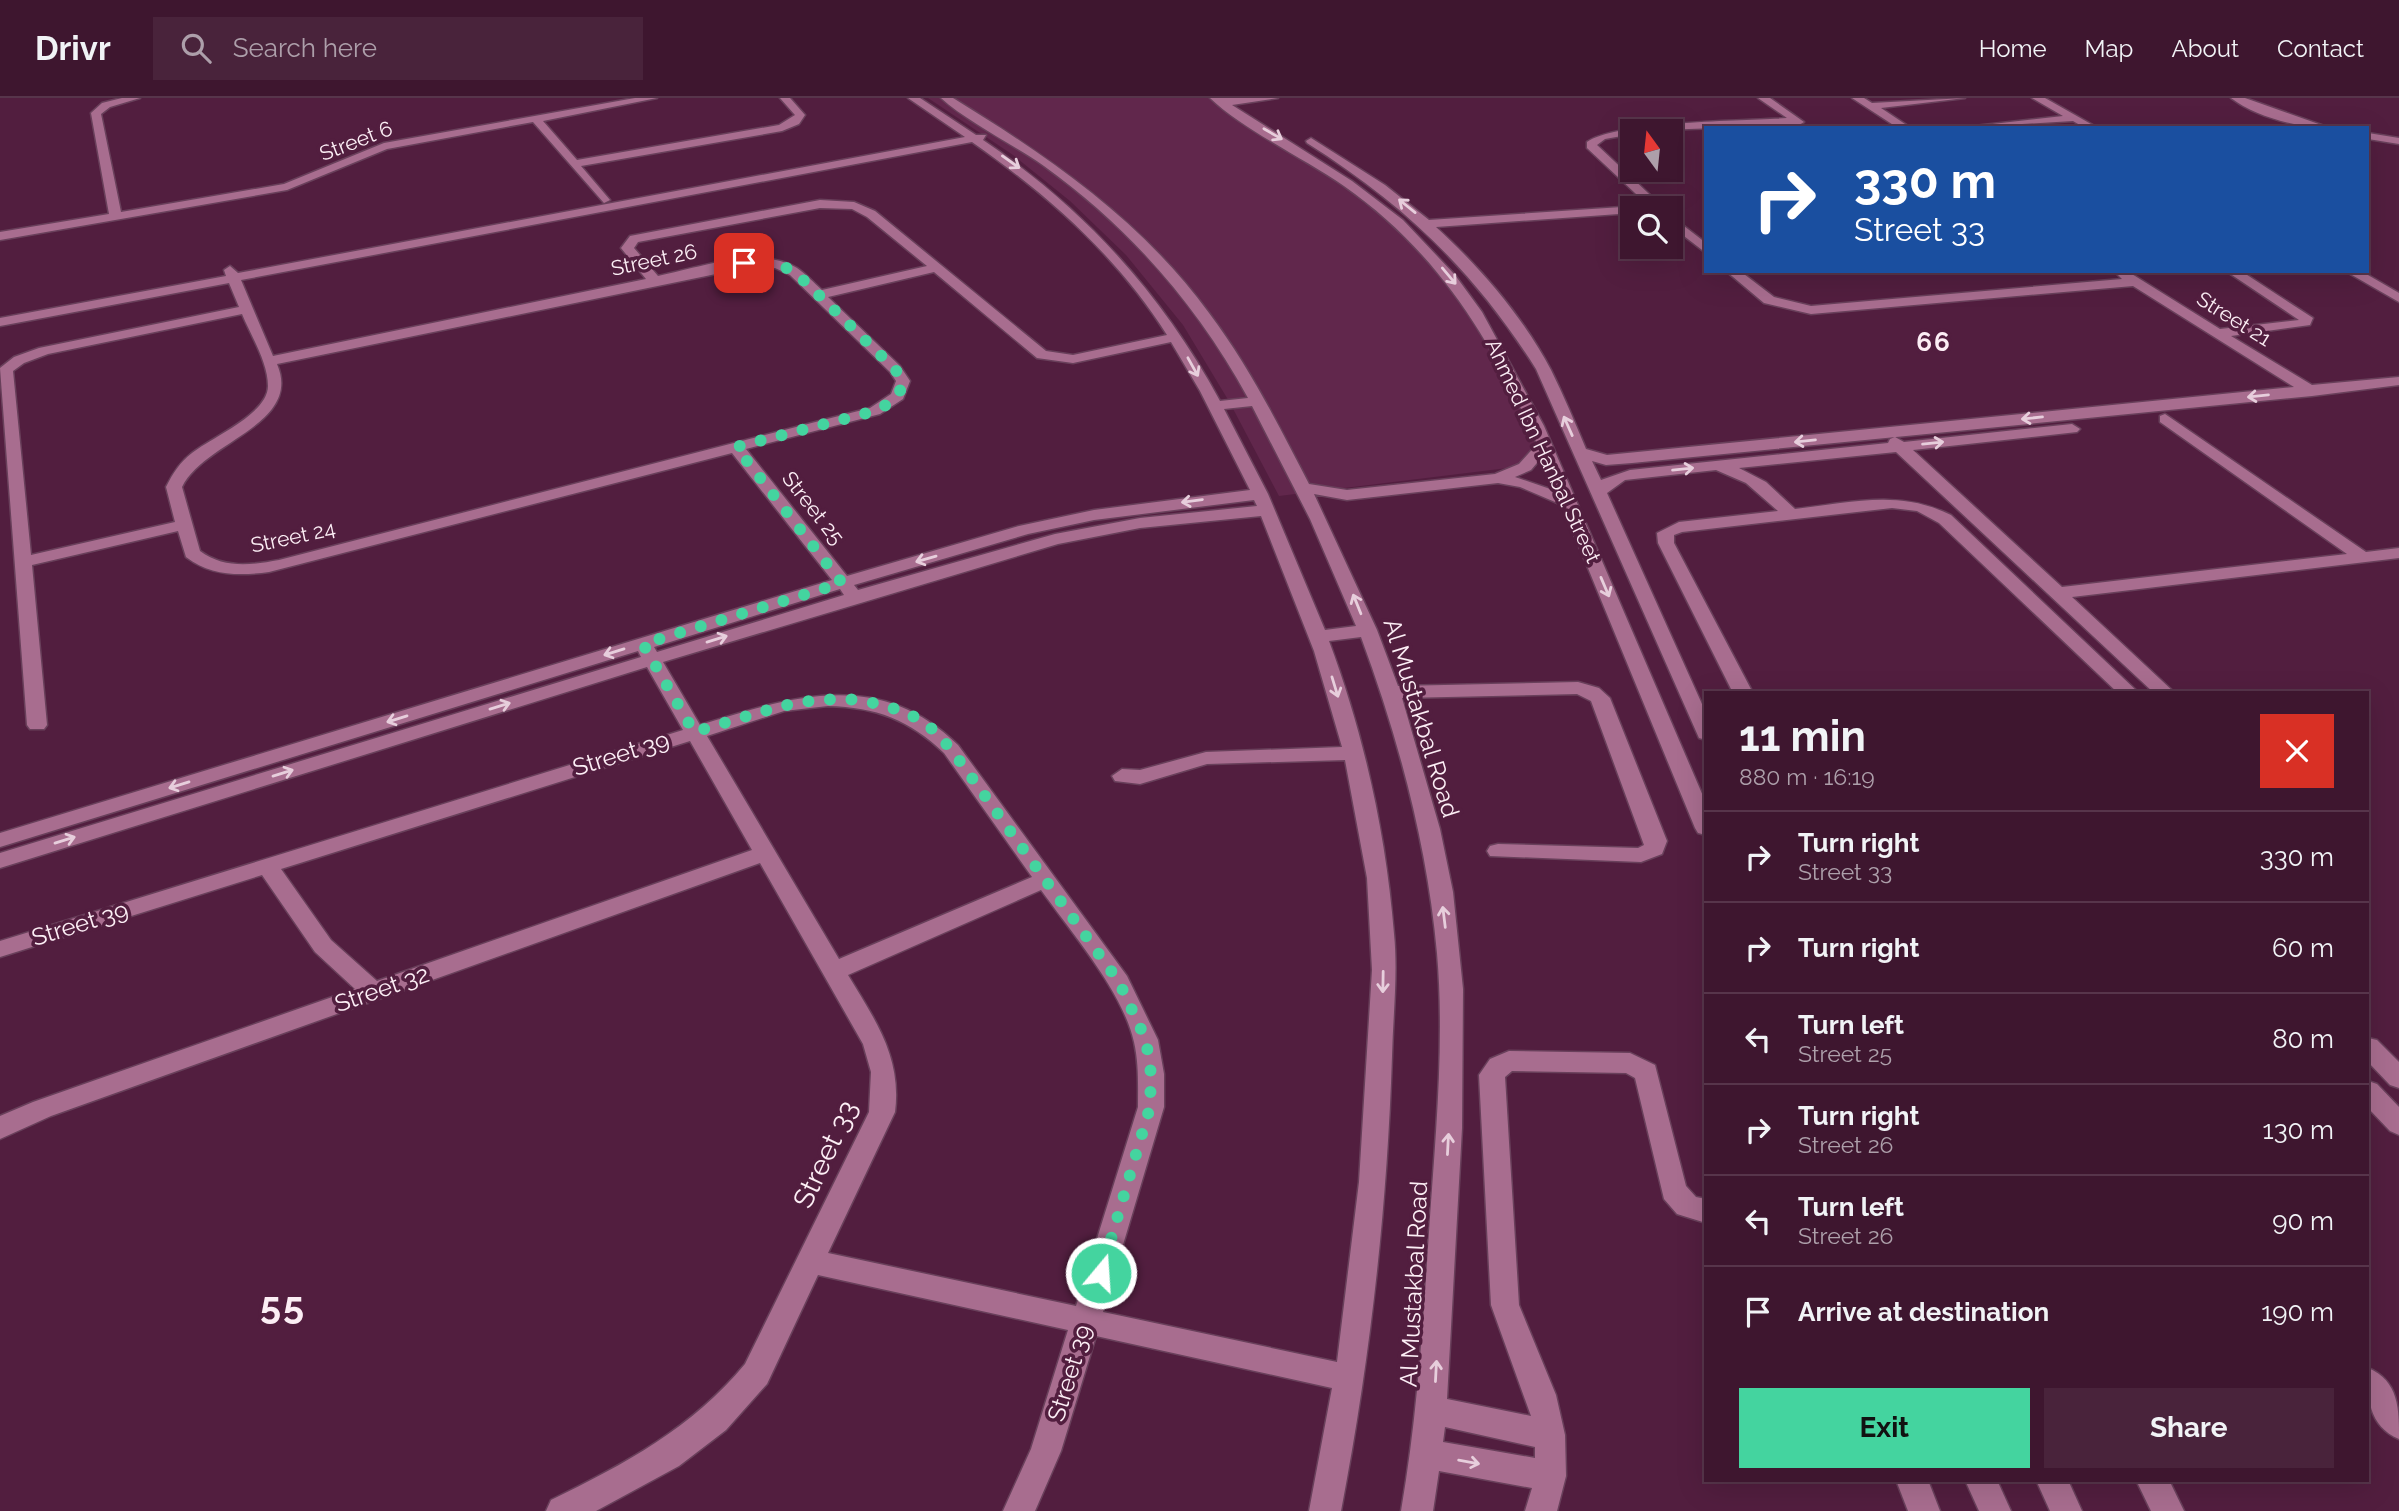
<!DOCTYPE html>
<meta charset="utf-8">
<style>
body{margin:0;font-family:Raleway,sans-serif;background:#49233b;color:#f1f3f6;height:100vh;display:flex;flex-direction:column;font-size:26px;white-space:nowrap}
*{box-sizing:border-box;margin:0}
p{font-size:23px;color:#ad9faa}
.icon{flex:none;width:38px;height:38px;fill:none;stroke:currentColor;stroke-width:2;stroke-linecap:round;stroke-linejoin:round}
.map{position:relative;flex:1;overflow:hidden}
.details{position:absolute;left:1704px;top:593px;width:665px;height:791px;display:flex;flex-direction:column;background:#3e162f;border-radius:0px;box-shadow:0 7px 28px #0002,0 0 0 2px #57354b}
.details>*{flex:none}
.top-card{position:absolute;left:1704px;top:28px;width:665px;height:147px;border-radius:0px;box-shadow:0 7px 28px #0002,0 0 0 2px #57354b;background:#1a4fa0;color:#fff;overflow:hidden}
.needle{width:46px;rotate:345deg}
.buttons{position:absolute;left:1620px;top:21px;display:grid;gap:14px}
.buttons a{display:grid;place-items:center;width:63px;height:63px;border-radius:0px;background:#3e162f;box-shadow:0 7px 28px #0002,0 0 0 2px #57354b;font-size:35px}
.pin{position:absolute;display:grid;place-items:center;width:60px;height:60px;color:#fff;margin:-30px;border-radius:14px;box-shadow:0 4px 10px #0006}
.me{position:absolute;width:77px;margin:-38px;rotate:18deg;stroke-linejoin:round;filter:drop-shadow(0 0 5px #0008)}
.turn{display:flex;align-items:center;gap:24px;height:147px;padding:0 35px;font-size:32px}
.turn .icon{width:91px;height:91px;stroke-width:2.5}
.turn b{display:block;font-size:49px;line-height:60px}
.round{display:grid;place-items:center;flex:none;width:74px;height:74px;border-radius:0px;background:#49233b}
.overview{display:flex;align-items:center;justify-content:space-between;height:119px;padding:0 35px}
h1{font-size:42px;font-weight:700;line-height:52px}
.cta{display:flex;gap:14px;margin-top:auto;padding:14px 35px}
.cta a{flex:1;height:80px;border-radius:0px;background:#44d49f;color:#111;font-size:28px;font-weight:700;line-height:80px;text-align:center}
.cta a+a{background:#49233b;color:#f1f3f6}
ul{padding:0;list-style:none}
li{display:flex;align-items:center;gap:21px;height:91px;padding:0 35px;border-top:2px solid #57354b}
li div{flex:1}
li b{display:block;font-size:26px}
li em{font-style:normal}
header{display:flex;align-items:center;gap:42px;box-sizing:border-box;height:98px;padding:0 35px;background:#3e162f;border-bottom:2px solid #57354b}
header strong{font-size:33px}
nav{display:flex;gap:38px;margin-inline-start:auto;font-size:24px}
.search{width:490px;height:63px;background:#49233b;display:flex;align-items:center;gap:18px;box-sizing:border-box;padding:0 24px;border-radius:0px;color:#ad9faa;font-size:26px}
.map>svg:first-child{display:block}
.built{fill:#61274c}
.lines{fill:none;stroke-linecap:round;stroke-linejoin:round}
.minor-casing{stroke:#69405b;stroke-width:3}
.minor{fill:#a86d8f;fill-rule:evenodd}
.oneway{stroke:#e7cedc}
.route{stroke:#44d49f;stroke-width:12;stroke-dasharray:0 21.6}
.labels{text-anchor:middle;stroke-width:7;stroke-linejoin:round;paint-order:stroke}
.far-street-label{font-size:21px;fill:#fceef5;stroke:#521e3f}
.street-label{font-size:24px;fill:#fceef5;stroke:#521e3f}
.far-district-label{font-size:26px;font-weight:bold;letter-spacing:2px;fill:#fceef5;stroke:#521e3f}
.near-street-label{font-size:28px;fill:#fceef5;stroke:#521e3f}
.near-district-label{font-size:38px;font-weight:bold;letter-spacing:2px;fill:#fceef5;stroke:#521e3f}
</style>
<header>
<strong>Drivr</strong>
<div class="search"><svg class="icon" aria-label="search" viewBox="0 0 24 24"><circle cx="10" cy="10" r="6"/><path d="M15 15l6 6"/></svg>Search here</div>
<nav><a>Home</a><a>Map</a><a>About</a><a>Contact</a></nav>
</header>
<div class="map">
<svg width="2399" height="1413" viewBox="0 0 2399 1413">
<rect width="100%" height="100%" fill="#521e3f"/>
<path class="built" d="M928,0H1218L1350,82L1458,184L1557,364L1279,398L1230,305L1183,227L1126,157L1070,103L1013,57Z"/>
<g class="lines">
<g class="minor-casing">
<g id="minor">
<path d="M122,0H140L110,9L101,16L121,114L284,86L384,45L635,0H657L543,23L577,62L779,27L795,17L780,0H790L805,17L799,26L782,33L581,68L610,102L604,105L533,24L387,51L287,92L0,142V134L109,116L91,15L102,5Z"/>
<path d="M908,0H920L976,37H986L983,42C1085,111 1162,196 1220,303L1248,300C1198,208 1129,129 1044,68C1014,47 966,23 941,0H953C1049,59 1142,123 1209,215C1249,268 1279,328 1309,386L1347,392L1495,376L1519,366L1537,346C1493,243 1437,153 1344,88C1305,61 1242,31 1210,0H1278L1232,7L1352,83L1403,122L1455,177L1482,214L1544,328L1706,705V737L1698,735L1695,730L1562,407L1520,389L1498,385L1347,402L1314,396L1377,532L1398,588L1578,584L1599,590L1610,600L1667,743L1662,756L1641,764L1490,758L1487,753L1490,748L1498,746L1638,750L1644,747L1591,603L1577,596L1402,600L1440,731L1453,794L1463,891L1462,1030L1447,1301L1531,1318L1491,1207L1479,977L1490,961L1509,953L1630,955L1655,967L1686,1088L1696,1099L1706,1101V1125L1677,1116L1664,1101L1635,980L1626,975L1512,973L1505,979L1519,1207L1556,1297L1565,1337L1566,1378L1557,1413H1525L1532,1390L1439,1373L1433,1413H1401C1417,1321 1423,1228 1429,1134C1435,1042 1445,947 1437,855C1427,745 1398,639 1361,539L1329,543C1364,637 1386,736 1394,836C1398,876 1393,917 1392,958C1387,1112 1370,1262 1341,1413H1309L1332,1290L1096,1238L1061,1353L1035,1413H1003L1031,1351L1068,1232L818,1177L767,1286L726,1332L679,1368L596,1413H546L551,1402C625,1366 692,1330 745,1266L869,1014L871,974L863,946L760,765L51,1018L0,1041V1018L33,1004L355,891L315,854L262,777L0,859V843L683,632L647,569L0,770V755L641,559L638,553L0,749V735L832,482L732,355L269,474C239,478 211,478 186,459L178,433L32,467L47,627L44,631H30L27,627L0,270L14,259L39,250L239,209L229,185L0,228V220L226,178L224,172L230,168L238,175L965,39ZM972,44C1048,97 1117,158 1167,237L1073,257L1046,253L875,113L854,104L820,102L630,138L621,150L646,181L273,258L241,182ZM820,110L852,111L867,119L927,168L822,192C814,185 806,176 797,170C758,147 699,170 658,178L634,150L638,144ZM750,169L775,170L790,177L890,274L896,283L891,296L870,310L279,462C252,467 224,471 200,453L182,389C204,343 303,327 277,266ZM934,174L1037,260L1073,265L1171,244L1200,293L1250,392L1094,412L1019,428L847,478L746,351L880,316L903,301L910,283L900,268L828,199ZM242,216C251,238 268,264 268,288C268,316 212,339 192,355C180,364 173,375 166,389L175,424L31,457L13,273L24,265L48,256ZM1252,308L1310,421L1356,528L1325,532L1268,396L1224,311ZM1542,359L1556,393L1515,379L1531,372ZM1254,402L1257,408L1140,420L1055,436L858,492L854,487L1028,436L1094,422ZM1261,418L1314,553L1342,649L1206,654L1140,672L1122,671L1112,678L1115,683L1140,686L1207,666L1345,662L1367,780L1372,872L1359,1084L1337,1264L1103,1214L1164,1009V976L1158,942L1127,878L958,647C879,570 793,598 700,627L663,564L1058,446L1140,430ZM840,491L844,497L657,554L654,549ZM828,608C876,609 910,622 944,655L1032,779L839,861L707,638L784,613ZM690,643L752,752L377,883L331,842L281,771ZM1041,792C1071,834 1123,894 1134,944C1139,966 1138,987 1138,1009L1076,1208L828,1155L895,1014C902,959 875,922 848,877ZM1445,1329L1535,1349V1360L1443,1344Z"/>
<path d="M1758,0H1770L1804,24L1799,27L1633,33V36L1605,41L1597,47L1664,110H1651L1587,50V44C1616,23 1744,23 1787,20Z"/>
<path d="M1852,0H1864L1872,5L1965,0L1881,10L1911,30H1898Z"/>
<path d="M2032,0H2045L2098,30H2085L2073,23L1957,30L2063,18Z"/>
<path d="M2231,0H2245L2330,30C2299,30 2256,19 2231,0Z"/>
<path d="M2368,35L2399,40V46L2368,41Z"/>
<path d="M1311,40L1385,87L1429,122L1637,108L1633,110V115L1436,129C1480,169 1523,219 1551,272C1564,298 1575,325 1586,351L1607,357L2294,289L2133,188L1811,216L1764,205L1726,173H1740L1774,199L1811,208L2122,181L2117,176L2127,173L2220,231L2299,222L2226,173H2241L2313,220L2310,227L2231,238L2312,287L2399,279V287L2312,298L1632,365L1606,367L1592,363L1601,382L1630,372L1888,345L1890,341L1895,339L1904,344L2072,326L2080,331L2077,334L1913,352L2062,489L2347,456L2160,324V318L2165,316L2366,454L2399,450V460L2072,499L2175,595H2154L1896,354L1739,370L1766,384L1795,411C1851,405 1898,391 1951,417L2139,595H2118L1939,425L1917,413L1892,410L1682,434L1674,437V445L1753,595H1733L1658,445L1657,435L1679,424L1778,413L1746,385L1716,372L1625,382L1607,395L1706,615V642L1699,640L1536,271C1474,173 1405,107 1307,45L1306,43Z"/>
<path d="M1671,118L1706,145V155L1671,128Z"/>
<path d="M2345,173H2361L2399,195V204Z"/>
<path d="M2368,940L2377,942L2399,964V990L2390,987L2368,964Z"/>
<path d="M2368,983L2377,986L2399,1009V1037L2390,1033L2368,1010Z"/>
<path d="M2368,1270C2399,1283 2399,1311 2399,1341C2368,1328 2367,1299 2368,1270Z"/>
<path d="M1896,1382H1928L1940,1413H1908Z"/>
<path d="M1965,1382H1997L2011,1413H1979Z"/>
<path d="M2036,1382H2068L2082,1413H2050Z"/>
<path d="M2136,1382H2169L2184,1413H2151Z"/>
</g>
</g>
<use href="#minor" class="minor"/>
</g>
<defs><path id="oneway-shaft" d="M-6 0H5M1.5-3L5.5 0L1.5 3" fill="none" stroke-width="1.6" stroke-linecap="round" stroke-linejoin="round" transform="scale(1.75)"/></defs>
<g class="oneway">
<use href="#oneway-shaft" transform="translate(1273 36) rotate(30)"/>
<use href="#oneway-shaft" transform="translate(1011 64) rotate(35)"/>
<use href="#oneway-shaft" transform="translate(1407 108) rotate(-141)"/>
<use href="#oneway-shaft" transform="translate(1449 178) rotate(50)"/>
<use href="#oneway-shaft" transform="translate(1193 269) rotate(61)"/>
<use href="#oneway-shaft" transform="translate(2258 298) rotate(174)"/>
<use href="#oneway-shaft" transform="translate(2032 320) rotate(174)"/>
<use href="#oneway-shaft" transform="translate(1568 328) rotate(-114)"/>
<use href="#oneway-shaft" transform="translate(1805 343) rotate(174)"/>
<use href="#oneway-shaft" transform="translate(1933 345) rotate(-6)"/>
<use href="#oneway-shaft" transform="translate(1683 371) rotate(-6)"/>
<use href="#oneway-shaft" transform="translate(1192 403) rotate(172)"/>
<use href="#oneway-shaft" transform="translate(926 461) rotate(164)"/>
<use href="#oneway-shaft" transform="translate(1605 489) rotate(67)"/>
<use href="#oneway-shaft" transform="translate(1357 506) rotate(-112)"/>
<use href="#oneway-shaft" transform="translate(717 541) rotate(-17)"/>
<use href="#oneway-shaft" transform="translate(614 554) rotate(163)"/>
<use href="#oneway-shaft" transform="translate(1335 589) rotate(73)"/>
<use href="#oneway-shaft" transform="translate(500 608) rotate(-17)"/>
<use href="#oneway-shaft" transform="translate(397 621) rotate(163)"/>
<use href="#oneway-shaft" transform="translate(283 675) rotate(-17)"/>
<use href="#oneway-shaft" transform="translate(179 687) rotate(163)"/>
<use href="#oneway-shaft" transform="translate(65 742) rotate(-17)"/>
<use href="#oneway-shaft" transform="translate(1444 819) rotate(-97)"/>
<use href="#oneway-shaft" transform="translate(1383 884) rotate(91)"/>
<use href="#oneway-shaft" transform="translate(1448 1046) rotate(-87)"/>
<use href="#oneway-shaft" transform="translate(1436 1273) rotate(-87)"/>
<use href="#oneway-shaft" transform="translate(1469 1364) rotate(10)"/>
</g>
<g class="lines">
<path class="route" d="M744,165L780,167L795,174L895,271L903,284C900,299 889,306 875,313L736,349L842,485L643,546L694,634L781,608L815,602L848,601L880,606L908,615L931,630L951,651L1119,884L1146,942L1151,976L1150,1009L1101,1175"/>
</g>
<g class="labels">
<g class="far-street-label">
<text transform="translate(356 43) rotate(-21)" y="7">Street 6</text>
<text transform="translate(654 162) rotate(-12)" y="7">Street 26</text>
<text transform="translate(2234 221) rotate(32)" y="7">Street 21</text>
<text transform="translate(1543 353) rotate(65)" y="7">Ahmed Ibn Hanbal Street</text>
<text transform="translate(813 410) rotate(52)" y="7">Street 25</text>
<text transform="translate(293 439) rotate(-12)" y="7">Street 24</text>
</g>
<g class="street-label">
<text transform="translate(1421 620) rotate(73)" y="8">Al Mustakbal Road</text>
<text transform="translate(621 656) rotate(-17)" y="8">Street 39</text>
<text transform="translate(80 826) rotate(-17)" y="8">Street 39</text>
<text transform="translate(382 891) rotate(-19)" y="8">Street 32</text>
<text transform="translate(1414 1186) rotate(-87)" y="8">Al Mustakbal Road</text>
<text transform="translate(1070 1275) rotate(-73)" y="8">Street 39</text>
</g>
<g class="far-district-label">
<text x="1934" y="253">66</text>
</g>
<g class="near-street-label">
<text transform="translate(825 1056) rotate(-65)" y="10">Street 33</text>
</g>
<g class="near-district-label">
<text x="283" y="1220">55</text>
</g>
</g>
</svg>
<div class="buttons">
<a><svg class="needle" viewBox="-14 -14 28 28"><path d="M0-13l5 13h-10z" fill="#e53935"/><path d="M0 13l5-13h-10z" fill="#ad9faa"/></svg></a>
<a><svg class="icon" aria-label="search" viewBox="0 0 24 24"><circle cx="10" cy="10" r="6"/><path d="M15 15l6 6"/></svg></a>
</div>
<div class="pin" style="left:744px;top:165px;background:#d93025"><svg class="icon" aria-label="arrive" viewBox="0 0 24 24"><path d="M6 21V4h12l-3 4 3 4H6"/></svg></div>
<svg class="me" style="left:1101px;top:1175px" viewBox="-20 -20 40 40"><circle r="17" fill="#44d49f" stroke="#fff" stroke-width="3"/><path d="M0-11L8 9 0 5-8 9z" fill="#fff"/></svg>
<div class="top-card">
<div class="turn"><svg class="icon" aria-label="right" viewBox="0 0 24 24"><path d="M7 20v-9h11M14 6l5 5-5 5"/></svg><div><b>330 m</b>Street 33</div></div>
</div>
<section class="details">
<div class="overview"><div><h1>11 min</h1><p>880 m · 16:19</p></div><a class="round" style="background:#d93025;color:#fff"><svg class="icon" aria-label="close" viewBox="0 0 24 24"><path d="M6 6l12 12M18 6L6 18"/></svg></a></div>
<ul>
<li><svg class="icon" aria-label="right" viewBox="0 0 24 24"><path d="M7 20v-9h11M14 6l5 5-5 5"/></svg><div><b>Turn right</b><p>Street 33</p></div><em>330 m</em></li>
<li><svg class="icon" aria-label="right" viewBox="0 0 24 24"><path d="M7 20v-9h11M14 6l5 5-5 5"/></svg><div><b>Turn right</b></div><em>60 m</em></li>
<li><svg class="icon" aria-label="left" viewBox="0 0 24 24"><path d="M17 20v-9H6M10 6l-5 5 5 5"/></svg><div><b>Turn left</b><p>Street 25</p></div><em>80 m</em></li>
<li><svg class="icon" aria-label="right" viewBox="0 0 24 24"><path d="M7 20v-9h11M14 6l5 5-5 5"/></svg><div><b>Turn right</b><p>Street 26</p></div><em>130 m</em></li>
<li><svg class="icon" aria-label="left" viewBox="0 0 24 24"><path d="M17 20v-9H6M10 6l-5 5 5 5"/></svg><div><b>Turn left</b><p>Street 26</p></div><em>90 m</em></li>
<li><svg class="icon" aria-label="arrive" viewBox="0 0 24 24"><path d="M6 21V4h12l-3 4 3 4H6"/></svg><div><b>Arrive at destination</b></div><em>190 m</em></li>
</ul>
<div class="cta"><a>Exit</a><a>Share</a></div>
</section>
</div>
